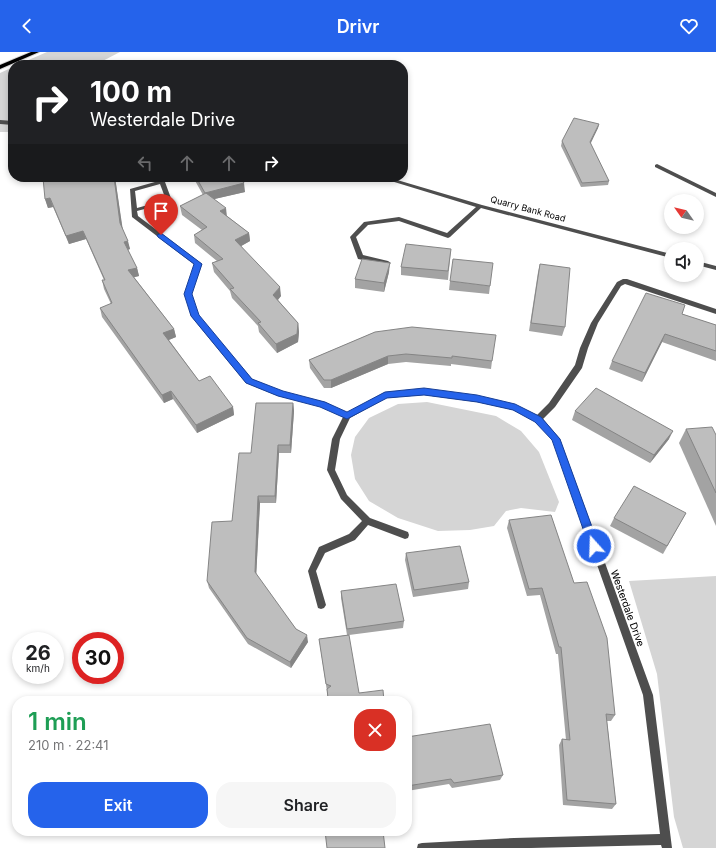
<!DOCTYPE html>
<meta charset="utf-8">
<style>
body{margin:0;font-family:Inter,sans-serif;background:#f6f6f6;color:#202124;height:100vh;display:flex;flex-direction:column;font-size:15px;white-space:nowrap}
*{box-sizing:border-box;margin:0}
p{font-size:13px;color:#757577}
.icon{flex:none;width:22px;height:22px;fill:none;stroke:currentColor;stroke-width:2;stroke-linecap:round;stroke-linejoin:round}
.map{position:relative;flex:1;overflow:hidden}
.side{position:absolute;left:12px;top:644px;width:400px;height:140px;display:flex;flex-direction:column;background:#fff;border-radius:16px;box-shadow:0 2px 6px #0003}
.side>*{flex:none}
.hud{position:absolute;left:8px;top:8px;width:400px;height:122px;border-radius:16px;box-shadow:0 2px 6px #0003;background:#202124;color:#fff;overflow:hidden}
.needle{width:26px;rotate:304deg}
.fabs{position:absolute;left:664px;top:142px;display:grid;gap:8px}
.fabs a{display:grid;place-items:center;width:40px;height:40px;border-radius:50%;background:#fff;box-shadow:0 2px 6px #0003;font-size:20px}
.speed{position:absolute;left:12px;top:580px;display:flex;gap:8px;font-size:20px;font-weight:700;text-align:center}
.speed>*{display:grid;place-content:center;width:52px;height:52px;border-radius:50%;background:#fff;box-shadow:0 2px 6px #0003;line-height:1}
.speed small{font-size:10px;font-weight:400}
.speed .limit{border:6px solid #d22;background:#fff;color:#111}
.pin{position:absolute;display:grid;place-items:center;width:34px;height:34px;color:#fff;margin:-41px -17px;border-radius:50% 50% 50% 0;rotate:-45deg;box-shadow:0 0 4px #0007}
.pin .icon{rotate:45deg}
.me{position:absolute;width:44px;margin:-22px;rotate:340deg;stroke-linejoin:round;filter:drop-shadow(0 0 3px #0008)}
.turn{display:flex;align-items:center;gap:14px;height:84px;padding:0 16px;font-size:18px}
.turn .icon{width:52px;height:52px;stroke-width:2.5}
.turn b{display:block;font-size:28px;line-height:34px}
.lanes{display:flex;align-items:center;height:38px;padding:0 16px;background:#0003;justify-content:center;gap:20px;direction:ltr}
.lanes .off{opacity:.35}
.round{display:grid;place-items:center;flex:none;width:42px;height:42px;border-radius:16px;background:#f6f6f6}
.overview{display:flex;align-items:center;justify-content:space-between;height:68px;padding:0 16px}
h1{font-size:24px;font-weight:600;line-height:30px;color:#1e9e55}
.cta{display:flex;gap:8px;margin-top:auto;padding:8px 16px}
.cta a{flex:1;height:46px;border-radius:16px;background:#2563eb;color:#fff;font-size:16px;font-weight:600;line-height:46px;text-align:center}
.cta a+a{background:#f6f6f6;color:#202124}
header{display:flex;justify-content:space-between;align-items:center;height:52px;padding:0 16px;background:#2563eb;color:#fff;font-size:18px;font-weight:600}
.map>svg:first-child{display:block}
.green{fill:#d5d5d5}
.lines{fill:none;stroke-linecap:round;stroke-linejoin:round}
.primary-casing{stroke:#dbdbdb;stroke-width:2}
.minor{fill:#4e4e4e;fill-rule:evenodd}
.primary{fill:#000;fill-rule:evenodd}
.wall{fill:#a3a3a3}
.shaded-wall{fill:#858585}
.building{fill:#bebebe;stroke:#858585}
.route{fill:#2563eb;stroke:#184099}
.labels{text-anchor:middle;stroke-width:3;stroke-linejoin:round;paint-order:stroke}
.far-street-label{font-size:9px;fill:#000;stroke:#fff}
.street-label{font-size:10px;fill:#000;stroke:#fff}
</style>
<header><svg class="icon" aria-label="back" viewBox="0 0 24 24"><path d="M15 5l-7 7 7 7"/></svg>Drivr<svg class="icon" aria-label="heart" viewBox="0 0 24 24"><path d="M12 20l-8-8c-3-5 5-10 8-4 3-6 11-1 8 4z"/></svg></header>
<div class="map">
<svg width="716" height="796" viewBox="0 0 716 796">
<rect width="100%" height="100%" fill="#fff"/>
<g class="green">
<path d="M47,0H120L95,13H17Z"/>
<path d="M13,15V80H0V21Z"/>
<path d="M427,350L496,364L521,379L539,400L559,450L555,460L521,456L506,459L494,474L470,478L438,479L398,466L369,449L355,427L351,403L355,385L369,366L398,352Z"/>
<path d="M716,524V796H683L674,765L657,622L629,529Z"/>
</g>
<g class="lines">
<g class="primary-casing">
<path id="primary" d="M31,0H39L0,17V13Z"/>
</g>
<g class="minor">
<path d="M0,68L13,69V73L0,72Z"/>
<path d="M657,112L716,141V145L655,115V113Z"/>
<path d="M378,125H387L482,153L671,202V206L481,156L450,185L448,186L399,169L368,173L356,185L363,203L388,209L391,211L388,213L358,207L350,185L364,170L399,165L447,181L476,155Z"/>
<path d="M162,128L165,130L172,149L171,150L137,159L138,164L202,212L191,242L198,263L252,327L283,340L325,350L347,361L385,340L424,337L477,344L518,354L537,363L549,351L575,313L580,296L591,271L617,230L623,227H627L716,257V262L625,232L621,234L598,271L588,296L582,316L555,355L543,367L560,387L653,643L672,796H662L661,793L531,796H417L418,792L422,791L514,786L660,782L643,643L553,388L535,369L513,358L477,350L424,343L386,346L350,366L340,387L335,418L347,443L370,466L408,480L409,483L408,486L405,487L368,473L355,488L325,501L316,519L326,553L324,556L321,557L318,556L308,519L319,495L349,482L362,469L341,447L327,418L332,387L343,365L320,354L278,344L246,331L191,264L185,242L195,213L132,165L130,137ZM160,132L166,148L137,156L135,139Z"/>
<path d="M697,209L716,214V218L697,213Z"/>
</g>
<use href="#primary" class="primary"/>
</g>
<g class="wall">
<path d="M599,72L598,76L590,91L609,129L608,133L581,135L561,94L562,89Z"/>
<path d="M115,125L122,175L130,197L128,198L137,216L139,224L134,225L174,277L176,285L169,288L199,329L233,355L234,363L197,381L173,347L164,351L102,265L100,256L111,252L104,237L102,228H104L86,187L69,192L53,155L48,156L45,147Z"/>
<path d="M193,125H240L245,140L214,147L227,164L249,181L250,189L241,194L281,244L278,248L298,271L299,280L298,290L277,301L259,280L258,274L232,246L230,239L214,220L212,211L217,209L195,191L194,183L202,178L182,163L180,154L203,143Z"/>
<path d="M451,197L448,228L401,223V215Z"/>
<path d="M540,212L565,275L562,284L529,279L538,220Z"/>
<path d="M389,220L384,240L355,236V227Z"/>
<path d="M450,229L490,234L489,242L449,238Z"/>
<path d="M682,262L716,273V309L662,290L642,330L609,317L612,309Z"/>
<path d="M375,280L492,309L491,317L451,312V314L406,310L388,312L331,336H324L310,316L309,308Z"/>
<path d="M293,351L294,359L291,401H279L276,451H260L256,523L296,577L308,590L291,616L248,592L209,536L207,529L232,469L251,401Z"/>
<path d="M575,359L669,387L650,411L572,368Z"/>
<path d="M686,377L716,383V474L679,391Z"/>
<path d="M686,461L663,502L610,474L614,466Z"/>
<path d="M509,468L615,663L611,669H607L616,752L612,757L563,753L559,693L562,687L566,688L558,602H556L540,543L527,544L507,476Z"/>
<path d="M406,501L469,530L468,537L413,545L405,508Z"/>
<path d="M341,539L404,569L403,576L349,583L328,646L319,587L347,583L341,546Z"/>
<path d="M407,685L503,723L500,728L452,736L449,732L407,739Z"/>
</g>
<g class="shaded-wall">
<path d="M599,72L598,76L589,95L590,90Z"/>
<path d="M114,125H115L123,179L120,171Z"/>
<path d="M244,131L245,140L206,149L205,141Z"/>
<path d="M50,146L53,155L48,156L45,147Z"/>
<path d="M226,156L227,165L220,159Z"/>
<path d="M83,179L86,187L69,192L66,184Z"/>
<path d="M249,181L250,189L236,197L235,188Z"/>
<path d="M128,189L130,197L126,198L124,190Z"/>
<path d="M390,211L389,220L384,240V231Z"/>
<path d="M137,216L139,224L131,226L128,218Z"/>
<path d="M280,235L281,244L274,252L273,243Z"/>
<path d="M298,271L299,280L298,290L277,301L276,292Z"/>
<path d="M174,277L176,285L166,289L163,281Z"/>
<path d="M665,282L662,290L642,330L645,321Z"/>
<path d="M388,304V312L331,336V328Z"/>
<path d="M171,339L173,347L164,351L162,343Z"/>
<path d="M293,351L294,359L291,401L290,393Z"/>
<path d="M233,355L234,363L197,381L196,373Z"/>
<path d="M673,379L669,387L650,411L654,403Z"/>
<path d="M278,393L279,401L276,451L275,444Z"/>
<path d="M258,444L260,451L256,528L255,520Z"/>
<path d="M307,583L308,590L291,616L290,610Z"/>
</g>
<g class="building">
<path d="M574,66L599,72L590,90L609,129L582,131L562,89Z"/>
<path d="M47,125H114L120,171L128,189L124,190L137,216L128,218L174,277L163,281L199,329L210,324L233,355L196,373L171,339L162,343L100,256L112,251L102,228H105L83,179L66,184L50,146L45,147L43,126Z"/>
<path d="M196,125H240L244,131L205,141Z"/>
<path d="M206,141L226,156L220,159L249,181L235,188L280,235L273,243L298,271L297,282L276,292L258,271L261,270L230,237L234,236L212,211L223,207L194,183L207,175L180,154Z"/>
<path d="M406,192L451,197L448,219L401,215Z"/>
<path d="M362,207L390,211L384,231L355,227Z"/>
<path d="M453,207L493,211L490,234L450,229Z"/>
<path d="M540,212L570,216L565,275L531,271Z"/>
<path d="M646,241L685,253L682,262L716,273V299L665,282L645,321L612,309Z"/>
<path d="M412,275L496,283L492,309L452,304V306L406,302L388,304L331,328H324L309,308L375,280Z"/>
<path d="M596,336L673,379L654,403L575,359Z"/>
<path d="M256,351H293L290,393H278L275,444H258L255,520L296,577L307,583L290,610L247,586L207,529L212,470L232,469L239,401H251Z"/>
<path d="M712,375L716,383V441L686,377Z"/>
<path d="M634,434L686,461L667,494L614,466Z"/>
<path d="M551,463L574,531L587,530L607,586L615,663L606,662L616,752L567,748L562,687L570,688L561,595H559L542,536L529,537L509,468Z"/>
<path d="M460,494L469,530L414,538L406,501Z"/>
<path d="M396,532L404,569L347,577L341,539Z"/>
<path d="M349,583L359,641L383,638L384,649H322L328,646L327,637L331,634L326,632L319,587Z"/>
<path d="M490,672L503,723L454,731L451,727L407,734V685Z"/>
<path d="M325,779H383L385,796H327Z"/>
</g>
<path class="route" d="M161,181L202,212L192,242L199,263L252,327L283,339L325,350L347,360L385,340L424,336L477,343L515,352L541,365L560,387L599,494L597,497L594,498L590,497L589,494L552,388L535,370L513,358L477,350L424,343L387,346L347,367L320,355L278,344L246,331L191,264L184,242L194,212L158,185L157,183Z"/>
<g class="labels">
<g class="far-street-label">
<text transform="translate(528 157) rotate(15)" y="3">Quarry Bank Road</text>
</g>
<g class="street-label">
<text transform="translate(628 556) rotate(70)" y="4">Westerdale Drive</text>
</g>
</g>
</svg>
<div class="fabs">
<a><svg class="needle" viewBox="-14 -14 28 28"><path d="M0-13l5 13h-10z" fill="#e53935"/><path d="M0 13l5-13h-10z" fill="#757577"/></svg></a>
<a><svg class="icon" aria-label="sound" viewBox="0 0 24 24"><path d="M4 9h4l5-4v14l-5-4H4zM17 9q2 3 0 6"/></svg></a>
</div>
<div class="speed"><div>26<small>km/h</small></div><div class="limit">30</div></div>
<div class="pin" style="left:161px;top:183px;background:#d93025"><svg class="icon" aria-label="arrive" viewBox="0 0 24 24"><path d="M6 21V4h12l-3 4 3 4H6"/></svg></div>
<svg class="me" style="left:594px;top:494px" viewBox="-20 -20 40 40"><circle r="17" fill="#2563eb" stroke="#fff" stroke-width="3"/><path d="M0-11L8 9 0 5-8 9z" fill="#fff"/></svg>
<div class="hud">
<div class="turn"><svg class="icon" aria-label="right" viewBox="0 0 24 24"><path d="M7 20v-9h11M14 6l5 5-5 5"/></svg><div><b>100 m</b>Westerdale Drive</div></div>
<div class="lanes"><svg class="icon off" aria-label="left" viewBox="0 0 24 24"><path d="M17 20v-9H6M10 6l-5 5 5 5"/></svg><svg class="icon off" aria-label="ahead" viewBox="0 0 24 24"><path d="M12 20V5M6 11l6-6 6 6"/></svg><svg class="icon off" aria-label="ahead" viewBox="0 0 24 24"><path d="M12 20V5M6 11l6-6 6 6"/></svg><svg class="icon" aria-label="right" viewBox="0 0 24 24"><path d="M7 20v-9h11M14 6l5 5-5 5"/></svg></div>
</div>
<section class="side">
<div class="overview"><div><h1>1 min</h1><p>210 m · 22:41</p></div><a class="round" style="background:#d93025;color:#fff"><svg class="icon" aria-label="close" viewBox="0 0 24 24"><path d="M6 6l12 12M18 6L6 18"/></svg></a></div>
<div class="cta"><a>Exit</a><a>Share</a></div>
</section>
</div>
